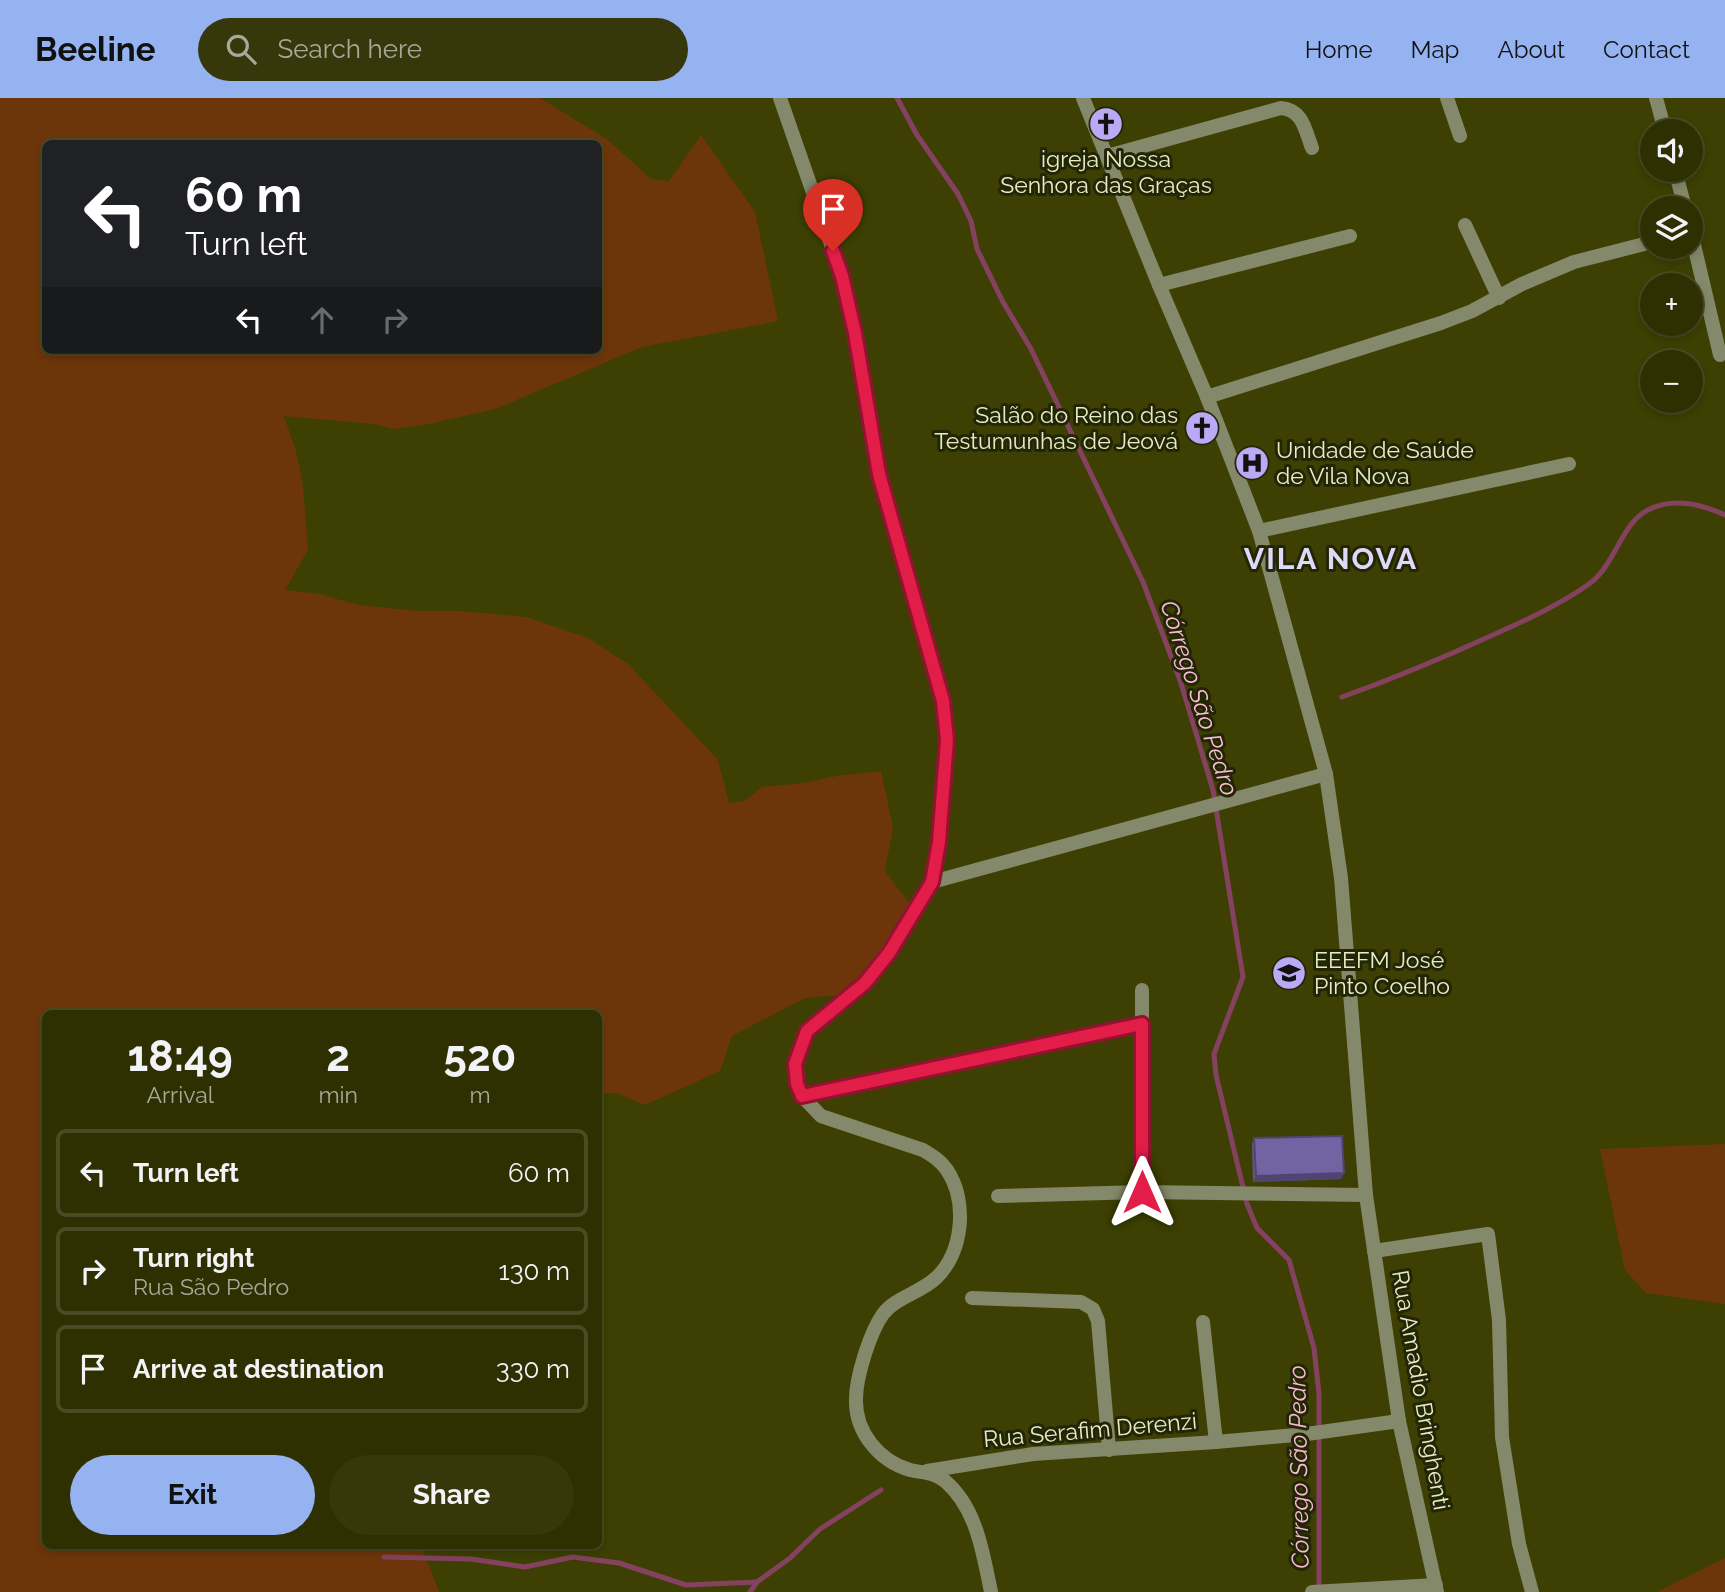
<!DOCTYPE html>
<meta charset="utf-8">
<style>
body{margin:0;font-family:Raleway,sans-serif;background:#36380c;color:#f1f3f6;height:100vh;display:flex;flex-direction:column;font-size:26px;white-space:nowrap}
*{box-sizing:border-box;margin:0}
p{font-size:23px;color:#a7a999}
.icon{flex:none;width:38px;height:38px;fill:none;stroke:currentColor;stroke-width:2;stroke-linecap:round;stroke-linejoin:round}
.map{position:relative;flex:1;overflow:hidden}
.drawer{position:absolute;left:42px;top:912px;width:560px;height:539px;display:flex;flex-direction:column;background:#2e3002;border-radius:10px;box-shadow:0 4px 10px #0003,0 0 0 2px #494b24}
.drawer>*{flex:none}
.banner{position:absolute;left:42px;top:42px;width:560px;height:214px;border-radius:10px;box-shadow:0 4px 10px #0003,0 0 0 2px #494b24;background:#202124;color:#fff;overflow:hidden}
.buttons{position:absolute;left:1640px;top:21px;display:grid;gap:14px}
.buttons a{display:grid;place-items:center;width:63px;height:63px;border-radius:50%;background:#2e3002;box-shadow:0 4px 10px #0003,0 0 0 2px #494b24;font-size:35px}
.pin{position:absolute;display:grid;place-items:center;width:60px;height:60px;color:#fff;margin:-72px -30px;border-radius:50% 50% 50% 0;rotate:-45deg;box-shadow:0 0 7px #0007}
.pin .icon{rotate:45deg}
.me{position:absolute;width:77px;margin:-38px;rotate:0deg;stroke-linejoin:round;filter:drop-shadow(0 0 5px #0008)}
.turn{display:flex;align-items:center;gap:24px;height:147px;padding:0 28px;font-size:32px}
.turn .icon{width:91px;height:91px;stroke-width:2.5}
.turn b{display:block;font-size:49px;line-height:60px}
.lanes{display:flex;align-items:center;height:66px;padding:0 28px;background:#0003;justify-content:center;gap:35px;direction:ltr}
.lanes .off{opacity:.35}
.eta{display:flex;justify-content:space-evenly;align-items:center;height:119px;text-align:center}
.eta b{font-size:42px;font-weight:700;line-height:49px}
.cta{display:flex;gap:14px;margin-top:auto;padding:14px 28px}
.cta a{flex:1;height:80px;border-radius:42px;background:#95b2f1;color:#111;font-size:28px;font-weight:700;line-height:80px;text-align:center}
.cta a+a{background:#36380c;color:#f1f3f6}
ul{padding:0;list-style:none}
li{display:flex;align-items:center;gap:21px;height:88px;margin:0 14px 10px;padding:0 14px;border:4px solid #494b24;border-radius:10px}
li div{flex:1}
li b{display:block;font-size:26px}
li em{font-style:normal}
header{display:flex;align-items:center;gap:42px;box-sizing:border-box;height:98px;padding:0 35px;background:#95b2f1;color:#111}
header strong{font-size:33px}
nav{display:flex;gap:38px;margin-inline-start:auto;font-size:24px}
.search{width:490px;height:63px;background:#36380c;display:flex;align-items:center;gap:18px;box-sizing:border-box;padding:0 24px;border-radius:38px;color:#a7a999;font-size:26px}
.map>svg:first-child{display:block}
.green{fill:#6d360a;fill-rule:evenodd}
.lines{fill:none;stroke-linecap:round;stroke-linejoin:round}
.stream{stroke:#854260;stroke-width:5}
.minor{stroke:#85896b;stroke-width:14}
.tertiary{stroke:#85896b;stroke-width:14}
.wall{fill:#62558c}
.shaded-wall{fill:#504572}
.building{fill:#7263a3;stroke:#504572;stroke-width:2}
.route-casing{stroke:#92132f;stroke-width:18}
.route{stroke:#e11d48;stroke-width:12}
.labels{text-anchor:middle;stroke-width:6;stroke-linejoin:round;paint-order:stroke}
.poi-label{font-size:23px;fill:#e7ebc6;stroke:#232606;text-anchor:start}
.street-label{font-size:23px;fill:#e7ebc6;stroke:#232606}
.water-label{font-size:24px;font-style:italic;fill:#f9bcd4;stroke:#232606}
.district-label{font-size:30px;font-weight:bold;letter-spacing:2px;fill:#ded9f6;stroke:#232606}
</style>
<header>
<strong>Beeline</strong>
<div class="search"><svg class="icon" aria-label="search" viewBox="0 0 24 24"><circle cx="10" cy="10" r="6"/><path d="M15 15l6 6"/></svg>Search here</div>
<nav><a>Home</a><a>Map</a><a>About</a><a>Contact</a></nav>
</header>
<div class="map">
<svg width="1725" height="1494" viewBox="0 0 1725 1494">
<rect width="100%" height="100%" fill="#3d4002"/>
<g class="green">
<path d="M0,0H540L608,42L651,81L669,83L701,37L755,114L778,223L642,249L495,311L428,326L394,331L373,326L284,318L296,353L303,388L308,452L285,492L320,496L358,507L417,513H458L526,519L588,540L628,566L718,662L729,705L745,703L762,689L803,685L837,678L881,673L893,729L885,773L913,810L848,896L805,900L732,938L720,973L645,1007L617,995H599L598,915H46V1447H421L439,1494H0ZM46,46H598V252H46Z"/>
<path d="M1725,1046V1206L1646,1195L1625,1172L1600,1051Z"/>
<path d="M1725,1460V1494H1659V1493Z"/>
</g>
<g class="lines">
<g class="stream">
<path d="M897,0L917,37L958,96L971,123L977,151L1003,204L1031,251L1143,484L1181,585L1213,692L1243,879L1214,956L1216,977L1247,1106L1257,1130L1289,1162L1314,1250L1319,1296V1494"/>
<path d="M1342,599C1395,580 1445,559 1495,536C1527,522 1561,506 1589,486C1615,468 1621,425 1648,412C1673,399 1701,406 1725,417"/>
<path d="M384,1459L471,1461L525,1469L573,1459L619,1465L686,1487L757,1484"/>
<path d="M750,1494L757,1484L790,1460L820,1431L881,1392"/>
</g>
<g class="minor">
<path d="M1447,0L1460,38"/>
<path d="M1656,0L1665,33"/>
<path d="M1107,58L1281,10C1303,12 1305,32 1312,50"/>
<path d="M1675,72L1685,110"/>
<path d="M1465,127L1499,200"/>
<path d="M1690,130L1720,257"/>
<path d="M1159,187L1350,138"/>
<path d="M1207,299L1441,225L1472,213L1522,186L1574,164L1652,144"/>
<path d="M1259,433L1569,366"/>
<path d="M932,784L1326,676"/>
<path d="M1142,892V1094"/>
<path d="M802,998L1142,926"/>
<path d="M998,1098L1142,1094L1366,1097"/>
<path d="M1374,1153L1488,1136L1499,1222L1502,1339L1519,1446L1532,1494"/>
<path d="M972,1200L1081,1204L1093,1211L1098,1223L1109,1352"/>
<path d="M1203,1224L1216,1344"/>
<path d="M927,1373L1033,1356L1216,1344L1307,1336L1399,1323"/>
<path d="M1312,1494L1436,1487"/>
</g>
<g class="tertiary">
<path d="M780,0L842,178L855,235L879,376L943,603L947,642L939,744L932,784L889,855L865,885L807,934L797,956L795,975L802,998L821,1018L923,1052C933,1058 941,1063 947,1072C968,1103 963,1155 936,1180C920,1195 896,1199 883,1216C870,1234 856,1279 856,1301C855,1334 879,1363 910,1372C923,1375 934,1374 945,1383C977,1410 983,1456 991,1494"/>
<path d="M1083,0L1159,187L1207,299L1259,433L1326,676L1341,780L1366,1097L1399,1323L1437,1494"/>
</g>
</g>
<path class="wall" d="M1254,1040L1341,1081L1253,1084L1252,1046Z"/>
<path class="shaded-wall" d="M1344,1075L1341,1081L1253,1084L1256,1078Z"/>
<path class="building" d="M1342,1038L1344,1075L1256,1078L1254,1040Z"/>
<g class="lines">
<g class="route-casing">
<path id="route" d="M833,153L842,178L855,235L879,376L943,603L947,642L939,744L932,784L889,855L865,885L807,933L795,966L797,986L802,998L1142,926V1094"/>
</g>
<use href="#route" class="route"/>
</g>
<defs>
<g id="church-disc" transform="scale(1.75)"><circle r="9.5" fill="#baaaf6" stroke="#232606"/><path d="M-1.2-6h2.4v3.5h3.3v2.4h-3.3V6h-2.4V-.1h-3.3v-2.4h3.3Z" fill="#111"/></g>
<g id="hospital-disc" transform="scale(1.75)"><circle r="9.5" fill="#baaaf6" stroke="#232606"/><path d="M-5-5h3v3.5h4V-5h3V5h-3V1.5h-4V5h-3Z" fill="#111"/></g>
<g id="school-disc" transform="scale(1.75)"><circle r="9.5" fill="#baaaf6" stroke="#232606"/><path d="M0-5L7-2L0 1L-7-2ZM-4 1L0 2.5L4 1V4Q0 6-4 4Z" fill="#111"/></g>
</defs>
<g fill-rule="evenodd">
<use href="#church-disc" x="1106" y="26"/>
<use href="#church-disc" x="1202" y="330"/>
<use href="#hospital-disc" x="1252" y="365"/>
<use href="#school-disc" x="1289" y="875"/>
</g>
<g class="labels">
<g class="poi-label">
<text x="1106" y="69" text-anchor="middle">igreja Nossa<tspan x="1106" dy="26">Senhora das Graças</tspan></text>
<text x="1178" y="325" text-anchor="end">Salão do Reino das<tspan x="1178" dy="26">Testumunhas de Jeová</tspan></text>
<text x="1276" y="360">Unidade de Saúde<tspan x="1276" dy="26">de Vila Nova</tspan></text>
<text x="1314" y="870">EEEFM José<tspan x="1314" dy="26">Pinto Coelho</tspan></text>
</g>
<g class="street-label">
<text transform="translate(1421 1292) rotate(80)" y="8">Rua Amadio Bringhenti</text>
<text transform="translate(1090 1332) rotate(-5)" y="8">Rua Serafim Derenzi</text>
</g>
<g class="water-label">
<text transform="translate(1199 600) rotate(72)" y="8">Córrego São Pedro</text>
<text transform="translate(1299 1369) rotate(-91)" y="8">Córrego São Pedro</text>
</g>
<g class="district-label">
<text x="1331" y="471">VILA NOVA</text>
</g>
</g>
</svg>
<div class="buttons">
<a><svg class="icon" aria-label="sound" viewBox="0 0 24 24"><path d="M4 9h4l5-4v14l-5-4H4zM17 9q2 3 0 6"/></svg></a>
<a><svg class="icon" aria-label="layers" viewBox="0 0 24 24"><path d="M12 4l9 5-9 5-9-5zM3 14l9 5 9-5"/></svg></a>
<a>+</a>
<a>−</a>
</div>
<div class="pin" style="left:833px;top:153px;background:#d93025"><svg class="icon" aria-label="arrive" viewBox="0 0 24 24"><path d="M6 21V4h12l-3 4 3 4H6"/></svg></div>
<svg class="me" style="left:1142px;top:1094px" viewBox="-20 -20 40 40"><path d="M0-17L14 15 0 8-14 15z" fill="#e11d48" stroke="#fff" stroke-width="4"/></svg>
<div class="banner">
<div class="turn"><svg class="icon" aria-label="left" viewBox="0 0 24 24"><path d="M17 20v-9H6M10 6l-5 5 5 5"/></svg><div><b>60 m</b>Turn left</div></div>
<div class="lanes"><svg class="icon" aria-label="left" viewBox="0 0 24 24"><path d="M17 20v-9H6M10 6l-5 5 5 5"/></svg><svg class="icon off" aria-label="ahead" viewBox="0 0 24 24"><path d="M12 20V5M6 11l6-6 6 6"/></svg><svg class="icon off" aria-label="right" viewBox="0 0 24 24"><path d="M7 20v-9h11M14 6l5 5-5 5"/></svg></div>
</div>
<section class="drawer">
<div class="eta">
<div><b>18:49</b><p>Arrival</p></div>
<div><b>2</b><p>min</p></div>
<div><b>520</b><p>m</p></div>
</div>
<ul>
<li><svg class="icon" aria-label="left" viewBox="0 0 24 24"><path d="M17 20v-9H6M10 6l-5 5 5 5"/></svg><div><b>Turn left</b></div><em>60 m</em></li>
<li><svg class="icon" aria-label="right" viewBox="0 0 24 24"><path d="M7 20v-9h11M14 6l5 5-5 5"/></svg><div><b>Turn right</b><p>Rua São Pedro</p></div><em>130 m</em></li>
<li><svg class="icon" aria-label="arrive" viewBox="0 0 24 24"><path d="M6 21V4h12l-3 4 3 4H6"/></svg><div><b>Arrive at destination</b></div><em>330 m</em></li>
</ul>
<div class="cta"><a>Exit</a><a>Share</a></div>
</section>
</div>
